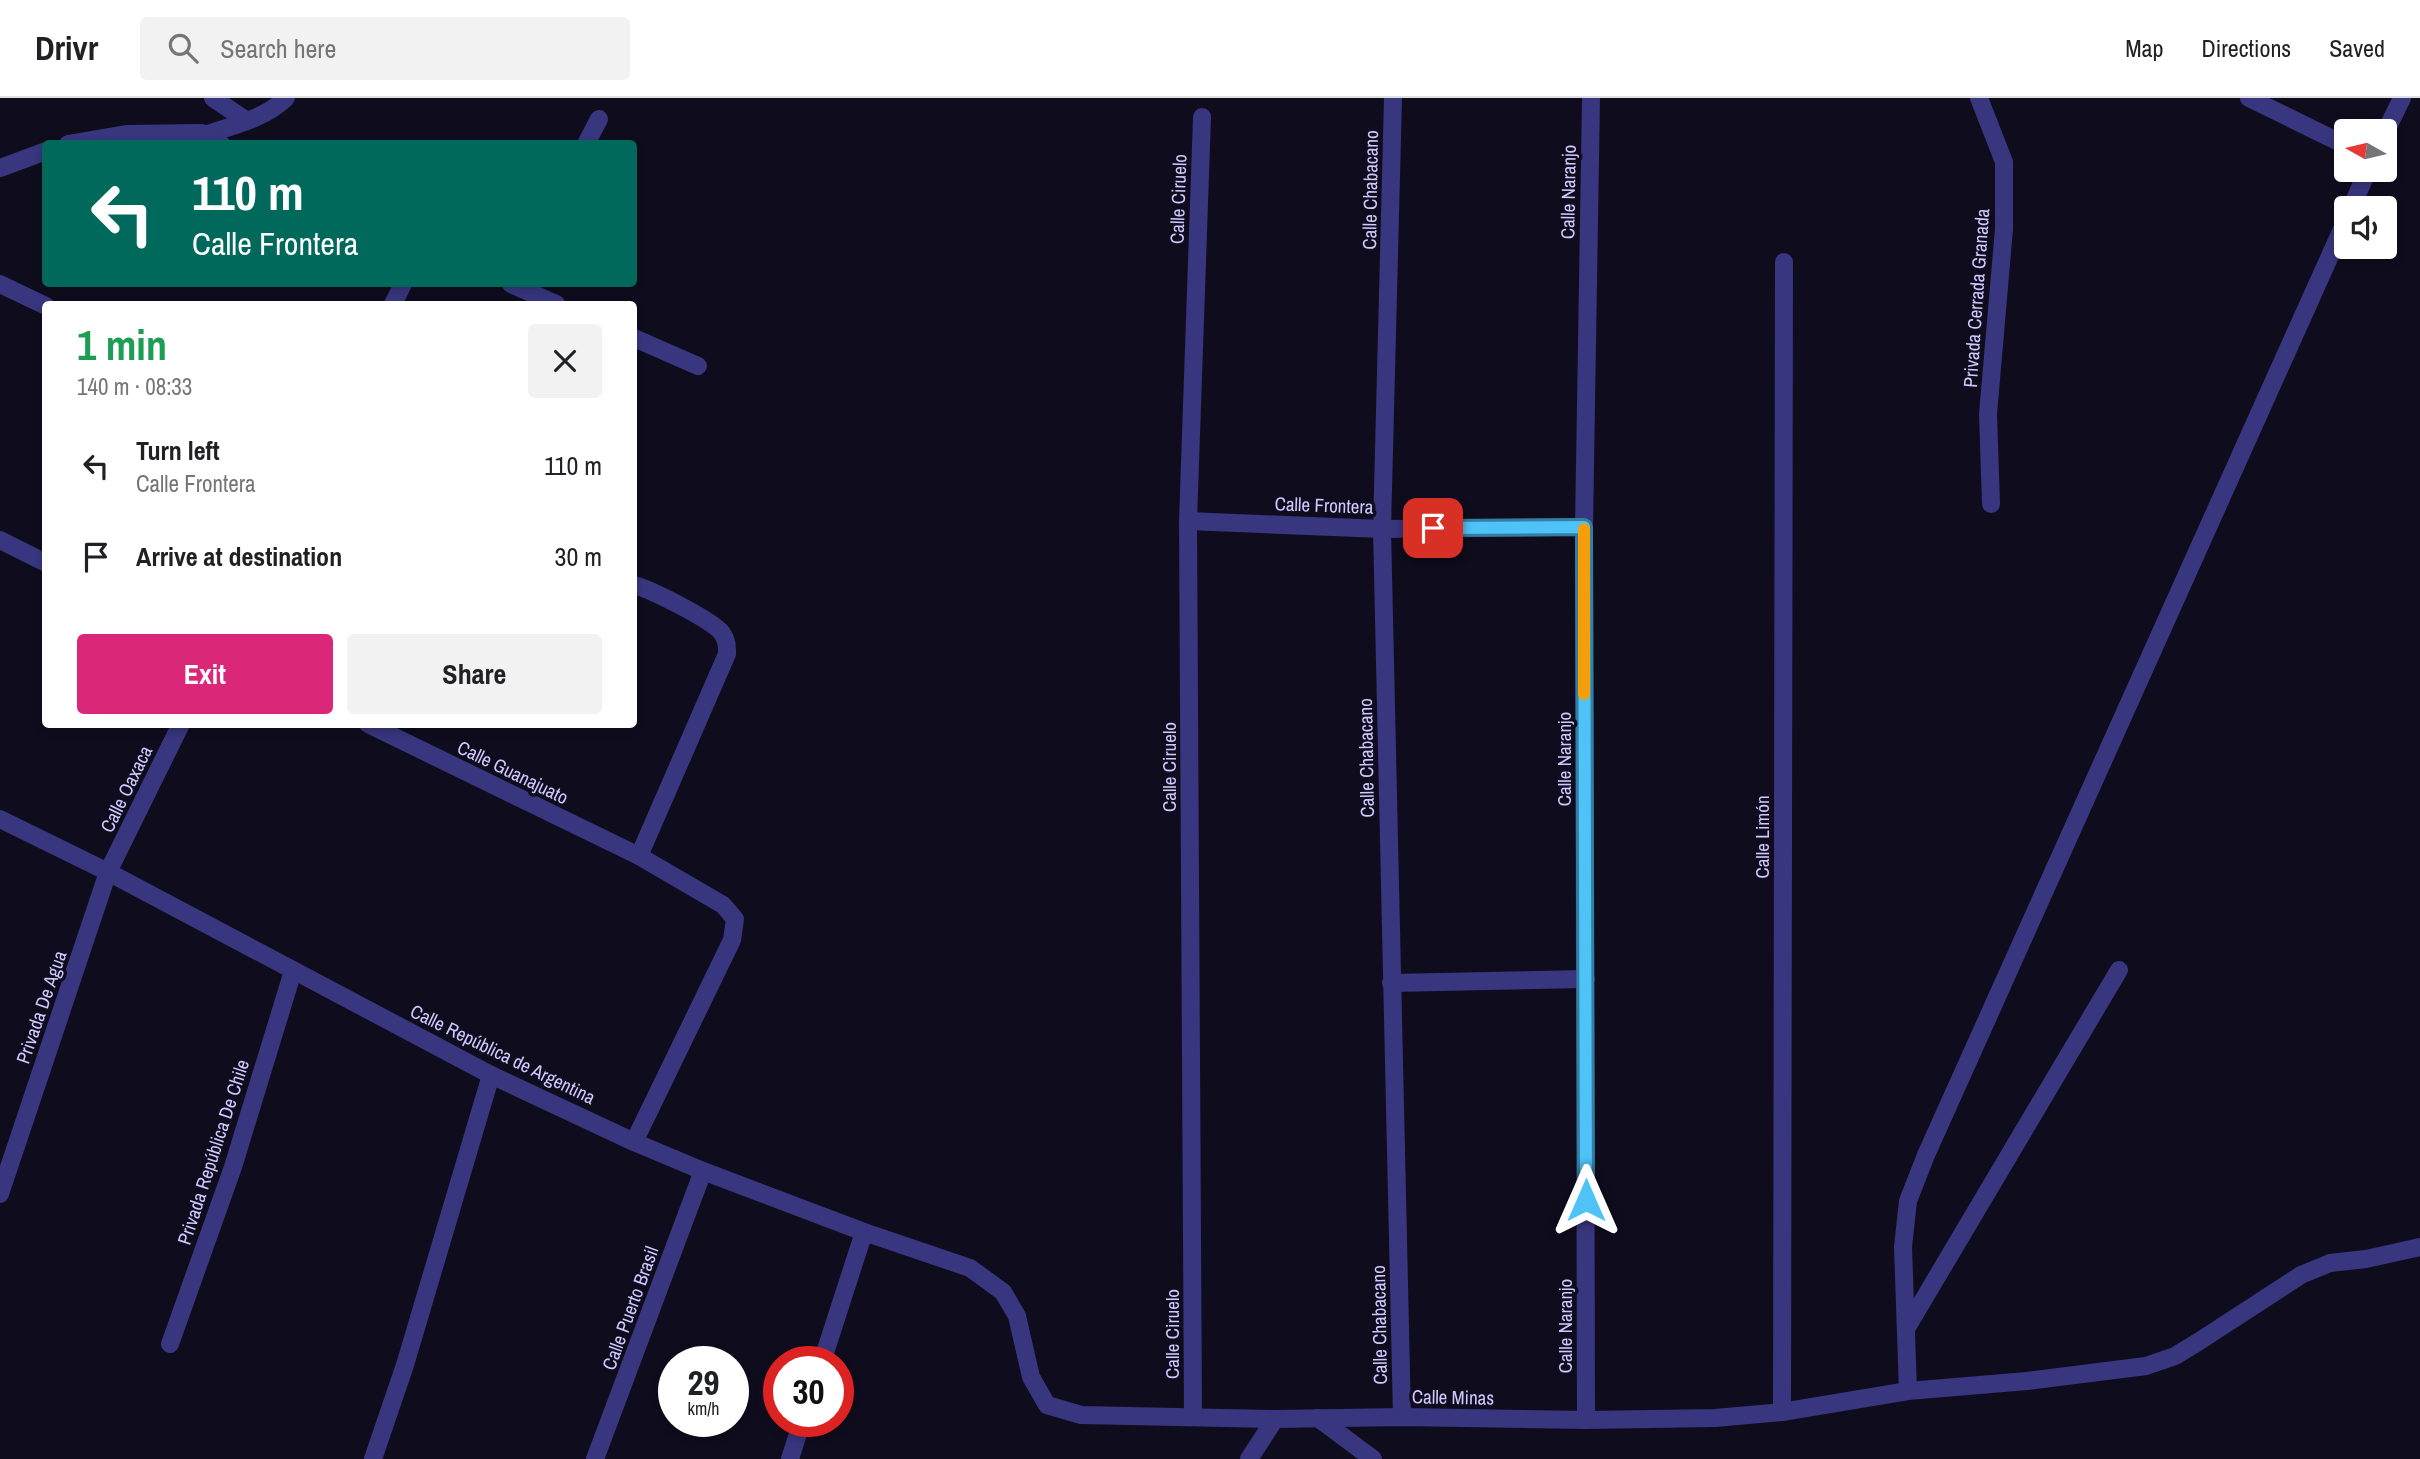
<!DOCTYPE html>
<meta charset="utf-8">
<style>
body{margin:0;font-family:"Archivo Narrow",sans-serif;background:#f2f2f2;color:#202124;height:100vh;display:flex;flex-direction:column;font-size:26px;white-space:nowrap}
*{box-sizing:border-box;margin:0}
p{font-size:23px;color:#757577}
.icon{flex:none;width:38px;height:38px;fill:none;stroke:currentColor;stroke-width:2;stroke-linecap:round;stroke-linejoin:round}
.map{position:relative;flex:1;overflow:hidden}
.sheet{position:absolute;left:42px;top:203px;width:595px;height:427px;display:flex;flex-direction:column;background:#fff;border-radius:7px;box-shadow:0 4px 10px #0003}
.sheet>*{flex:none}
.top-card{position:absolute;left:42px;top:42px;width:595px;height:147px;border-radius:7px;box-shadow:0 4px 10px #0003;background:#00695c;color:#fff;overflow:hidden}
.needle{width:46px;rotate:278deg}
.fabs{position:absolute;left:2334px;top:21px;display:grid;gap:14px}
.fabs a{display:grid;place-items:center;width:63px;height:63px;border-radius:7px;background:#fff;box-shadow:0 4px 10px #0003;font-size:35px}
.speed{position:absolute;left:658px;top:1248px;display:flex;gap:14px;font-size:35px;font-weight:700;text-align:center}
.speed>*{display:grid;place-content:center;width:91px;height:91px;border-radius:50%;background:#fff;box-shadow:0 4px 10px #0003;line-height:1}
.speed small{font-size:18px;font-weight:400}
.speed .limit{border:10px solid #d22;background:#fff;color:#111}
.pin{position:absolute;display:grid;place-items:center;width:60px;height:60px;color:#fff;margin:-30px;border-radius:14px;box-shadow:0 4px 10px #0006}
.me{position:absolute;width:77px;margin:-38px;rotate:0deg;stroke-linejoin:round;filter:drop-shadow(0 0 5px #0008)}
.turn{display:flex;align-items:center;gap:24px;height:147px;padding:0 35px;font-size:32px}
.turn .icon{width:91px;height:91px;stroke-width:2.5}
.turn b{display:block;font-size:49px;line-height:60px}
.round{display:grid;place-items:center;flex:none;width:74px;height:74px;border-radius:7px;background:#f2f2f2}
.summary{display:flex;align-items:center;justify-content:space-between;height:119px;padding:0 35px}
h1{font-size:42px;font-weight:800;line-height:52px;color:#1e9e55}
.cta{display:flex;gap:14px;margin-top:auto;padding:14px 35px}
.cta a{flex:1;height:80px;border-radius:7px;background:#db2777;color:#fff;font-size:28px;font-weight:800;line-height:80px;text-align:center}
.cta a+a{background:#f2f2f2;color:#202124}
ul{padding:0;list-style:none}
li{display:flex;align-items:center;gap:21px;height:91px;padding:0 35px}
li div{flex:1}
li b{display:block;font-size:26px}
li em{font-style:normal}
header{display:flex;align-items:center;gap:42px;box-sizing:border-box;height:98px;padding:0 35px;background:#fff;border-bottom:2px solid #e0e0e0}
header strong{font-size:33px}
nav{display:flex;gap:38px;margin-inline-start:auto;font-size:24px}
.search{width:490px;height:63px;background:#f2f2f2;display:flex;align-items:center;gap:18px;box-sizing:border-box;padding:0 24px;border-radius:7px;color:#757577;font-size:26px}
.map>svg:first-child{display:block}
.lines{fill:none;stroke-linecap:round;stroke-linejoin:round}
.minor{stroke:#38367e;stroke-width:18}
.route-casing{stroke:#337fa1;stroke-width:18}
.route{stroke:#4fc3f7;stroke-width:12}
.slow{stroke:#f59e0b;stroke-width:12}
.labels{text-anchor:middle;stroke-width:7;stroke-linejoin:round;paint-order:stroke}
.street-label{font-size:19px;fill:#cfc9ff;stroke:#0f0c1e}
</style>
<header>
<strong>Drivr</strong>
<div class="search"><svg class="icon" aria-label="search" viewBox="0 0 24 24"><circle cx="10" cy="10" r="6"/><path d="M15 15l6 6"/></svg>Search here</div>
<nav><a>Map</a><a>Directions</a><a>Saved</a></nav>
</header>
<div class="map">
<svg width="2420" height="1361" viewBox="0 0 2420 1361">
<rect width="100%" height="100%" fill="#0f0c1e"/>
<g class="lines">
<g class="minor">
<path d="M213,0L247,23"/>
<path d="M1393,0L1382,431L1402,1319"/>
<path d="M1979,0L2004,64V131L1988,316L1991,406"/>
<path d="M2249,0L2347,48"/>
<path d="M2385,35L2402,0"/>
<path d="M204,37C231,28 265,21 286,0"/>
<path d="M68,46L126,36L202,35L221,46"/>
<path d="M586,46L599,21"/>
<path d="M0,70L46,53"/>
<path d="M2351,110L2368,72"/>
<path d="M0,186L46,208"/>
<path d="M511,186L556,206"/>
<path d="M393,206L403,186"/>
<path d="M634,240L698,268"/>
<path d="M1188,423L1382,431L1584,429"/>
<path d="M0,442L46,465"/>
<path d="M634,487C650,491 712,522 722,535C727,542 727,548 727,556L639,758"/>
<path d="M368,626L639,758L723,807L735,821L732,842L634,1044"/>
<path d="M0,721L108,774L491,977L634,1044L703,1073L864,1134L970,1170L1003,1194L1017,1218L1031,1279L1047,1307L1081,1317L1275,1321L1402,1319L1586,1322L1715,1320L1782,1314L1908,1293L2027,1283L2146,1268L2175,1258L2198,1244L2301,1177L2330,1165L2366,1161L2420,1149"/>
<path d="M1391,885L1586,881"/>
<path d="M0,1096L108,774L181,626"/>
<path d="M1906,1231L2119,872"/>
<path d="M170,1246L233,1069L293,873"/>
<path d="M822,1264L864,1134"/>
<path d="M1908,1293L1903,1149L1908,1103L1926,1057L2347,120"/>
<path d="M1782,1314L1784,164"/>
<path d="M1193,1318L1188,423L1202,19"/>
<path d="M1318,1320L1373,1361"/>
<path d="M1586,1322L1584,429L1591,0"/>
<path d="M373,1361L405,1267L491,977"/>
<path d="M595,1361L703,1073"/>
<path d="M790,1361L802,1323"/>
<path d="M1249,1361L1275,1321"/>
</g>
</g>
<g class="lines">
<g class="route-casing">
<path id="route" d="M1433,430L1584,429L1586,1102"/>
</g>
<use href="#route" class="route"/>
<path class="slow" d="M1584,431V596"/>
</g>
<g class="labels">
<g class="street-label">
<text transform="translate(1370 92) rotate(-89)" y="7">Calle Chabacano</text>
<text transform="translate(1568 94) rotate(-89)" y="7">Calle Naranjo</text>
<text transform="translate(1178 101) rotate(-88)" y="7">Calle Ciruelo</text>
<text transform="translate(1976 200) rotate(-86)" y="7">Privada Cerrada Granada</text>
<text transform="translate(1324 407) rotate(2)" y="7">Calle Frontera</text>
<text transform="translate(1366 660) rotate(-91)" y="7">Calle Chabacano</text>
<text transform="translate(1564 661) rotate(-90)" y="7">Calle Naranjo</text>
<text transform="translate(1169 669) rotate(-90)" y="7">Calle Ciruelo</text>
<text transform="translate(513 674) rotate(26)" y="7">Calle Guanajuato</text>
<text transform="translate(126 691) rotate(-64)" y="7">Calle Oaxaca</text>
<text transform="translate(1762 739) rotate(-90)" y="7">Calle Limón</text>
<text transform="translate(41 909) rotate(-71)" y="7">Privada De Agua</text>
<text transform="translate(503 956) rotate(26)" y="7">Calle República de Argentina</text>
<text transform="translate(213 1054) rotate(-72)" y="7">Privada República De Chile</text>
<text transform="translate(630 1210) rotate(-70)" y="7">Calle Puerto Brasil</text>
<text transform="translate(1379 1227) rotate(-91)" y="7">Calle Chabacano</text>
<text transform="translate(1565 1228) rotate(-90)" y="7">Calle Naranjo</text>
<text transform="translate(1172 1236) rotate(-90)" y="7">Calle Ciruelo</text>
<text transform="translate(1453 1299) rotate(1)" y="7">Calle Minas</text>
</g>
</g>
</svg>
<div class="fabs">
<a><svg class="needle" viewBox="-14 -14 28 28"><path d="M0-13l5 13h-10z" fill="#e53935"/><path d="M0 13l5-13h-10z" fill="#757577"/></svg></a>
<a><svg class="icon" aria-label="sound" viewBox="0 0 24 24"><path d="M4 9h4l5-4v14l-5-4H4zM17 9q2 3 0 6"/></svg></a>
</div>
<div class="speed"><div>29<small>km/h</small></div><div class="limit">30</div></div>
<div class="pin" style="left:1433px;top:430px;background:#d93025"><svg class="icon" aria-label="arrive" viewBox="0 0 24 24"><path d="M6 21V4h12l-3 4 3 4H6"/></svg></div>
<svg class="me" style="left:1586px;top:1102px" viewBox="-20 -20 40 40"><path d="M0-17L14 15 0 8-14 15z" fill="#4fc3f7" stroke="#fff" stroke-width="4"/></svg>
<div class="top-card">
<div class="turn"><svg class="icon" aria-label="left" viewBox="0 0 24 24"><path d="M17 20v-9H6M10 6l-5 5 5 5"/></svg><div><b>110 m</b>Calle Frontera</div></div>
</div>
<section class="sheet">
<div class="summary"><div><h1>1 min</h1><p>140 m · 08:33</p></div><a class="round"><svg class="icon" aria-label="close" viewBox="0 0 24 24"><path d="M6 6l12 12M18 6L6 18"/></svg></a></div>
<ul>
<li><svg class="icon" aria-label="left" viewBox="0 0 24 24"><path d="M17 20v-9H6M10 6l-5 5 5 5"/></svg><div><b>Turn left</b><p>Calle Frontera</p></div><em>110 m</em></li>
<li><svg class="icon" aria-label="arrive" viewBox="0 0 24 24"><path d="M6 21V4h12l-3 4 3 4H6"/></svg><div><b>Arrive at destination</b></div><em>30 m</em></li>
</ul>
<div class="cta"><a>Exit</a><a>Share</a></div>
</section>
</div>
